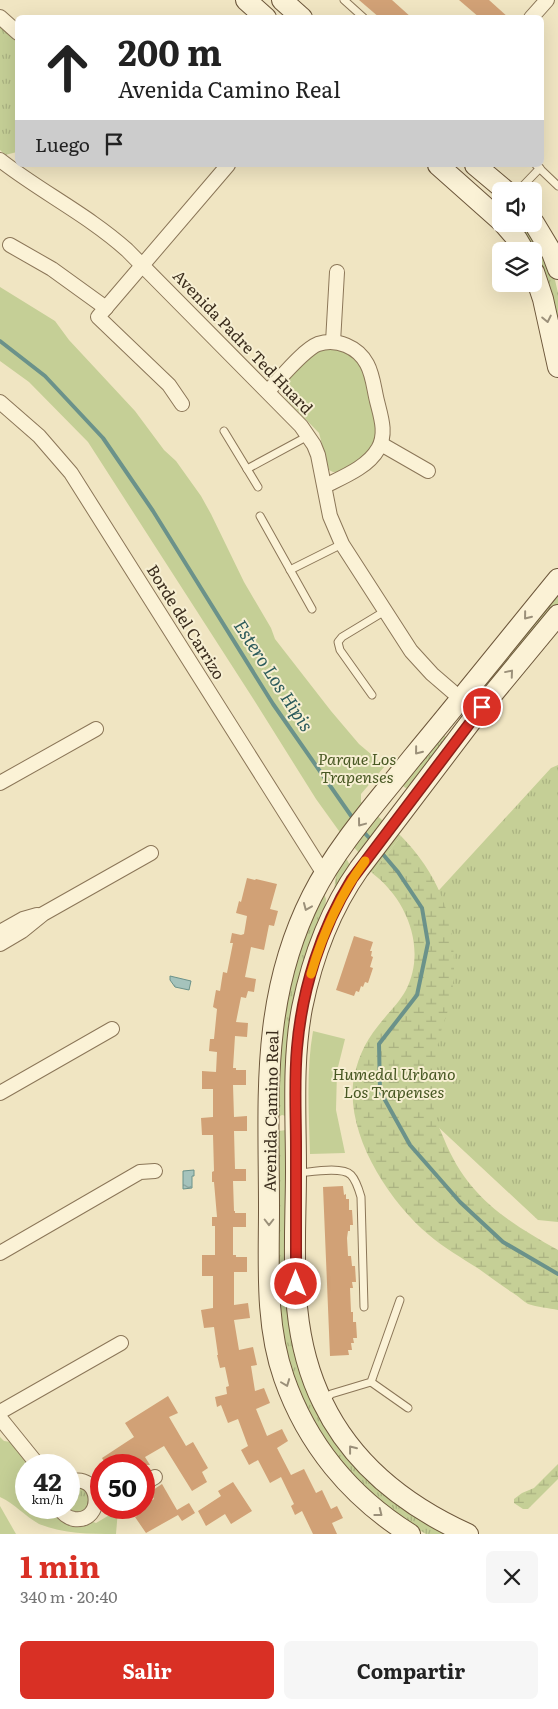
<!DOCTYPE html>
<html lang="es">
<meta charset="utf-8">
<style>
body{margin:0;font-family:Literata,serif;background:#f6f6f6;color:#222;height:100vh;display:flex;flex-direction:column;font-size:19px;white-space:nowrap}
*{box-sizing:border-box;margin:0}
p{font-size:16px;color:#767676}
.icon{flex:none;width:28px;height:28px;fill:none;stroke:currentColor;stroke-width:2;stroke-linecap:round;stroke-linejoin:round}
.map{position:relative;height:1534px;overflow:hidden}
.sheet{display:flex;flex-direction:column;background:#fff;flex:1}
.sheet>*{flex:none}
.guide{position:absolute;left:15px;top:15px;width:529px;height:152px;border-radius:8px;box-shadow:0 5px 20px #0002;background:#fff;color:#222;overflow:hidden}
.buttons{position:absolute;left:492px;top:182px;display:grid;gap:10px}
.buttons a{display:grid;place-items:center;width:50px;height:50px;border-radius:8px;background:#fff;box-shadow:0 5px 20px #0002;font-size:25px}
.speed{position:absolute;left:15px;top:1454px;display:flex;gap:10px;font-size:25px;font-weight:700;text-align:center}
.speed>*{display:grid;place-content:center;width:65px;height:65px;border-radius:50%;background:#fff;box-shadow:0 5px 20px #0002;line-height:1}
.speed small{font-size:12px;font-weight:400}
.speed .limit{border:8px solid #d22;background:#fff;color:#111}
.pin{position:absolute;display:grid;place-items:center;width:42px;height:42px;color:#fff;margin:-21px;border:2px solid #fff;border-radius:50%;box-shadow:0 1px 5px #0007}
.me{position:absolute;width:55px;margin:-28px;rotate:0deg;stroke-linejoin:round;filter:drop-shadow(0 0 4px #0008)}
.turn{display:flex;align-items:center;gap:18px;height:105px;padding:0 20px;font-size:22px}
.turn .icon{width:65px;height:65px;stroke-width:2.5}
.turn b{display:block;font-size:35px;line-height:42px}
.then{display:flex;align-items:center;height:48px;padding:0 20px;background:#0003;gap:10px;font-size:19px}
.round{display:grid;place-items:center;flex:none;width:52px;height:52px;border-radius:8px;background:#f6f6f6}
.summary{display:flex;align-items:center;justify-content:space-between;height:85px;padding:0 20px}
h1{font-size:30px;font-weight:700;line-height:38px;color:#d93025}
.primary-button{display:flex;gap:10px;margin-top:auto;padding:10px 20px}
.primary-button a{flex:1;height:58px;border-radius:8px;background:#d93025;color:#fff;font-size:20px;font-weight:700;line-height:58px;text-align:center}
.primary-button a+a{background:#f6f6f6;color:#222}
.map>svg:first-child{display:block}
.grass{fill:url(#grass-tufts)}
.wetland{fill:url(#wetland-marsh)}
.park{fill:#c5cf96}
.water{fill:url(#water-ripples);stroke:#6b928a}
.lines{fill:none;stroke-linecap:round;stroke-linejoin:round}
.stream{stroke:#6b928a;stroke-width:4}
.building{fill:#d1a176}
.lane-casing{stroke:#8b7658;stroke-width:9}
.street-casing{stroke:#8b7658;stroke-width:16}
.secondary-casing{stroke:#6d573b;stroke-width:22}
.lane{stroke:#fbf2d6;stroke-width:7}
.street{stroke:#fbf2d6;stroke-width:14}
.secondary{stroke:#fbf2d6;stroke-width:20}
.oneway{stroke:#9b907a}
.route-casing{stroke:#8d1f18;stroke-width:12}
.route{stroke:#d93025;stroke-width:9}
.slow{stroke:#f59e0b;stroke-width:9}
.labels{text-anchor:middle;stroke-width:4;stroke-linejoin:round;paint-order:stroke}
.street-label{font-size:16px;fill:#3b2d1d;stroke:#f7efd2}
.park-label{font-size:16px;font-style:italic;fill:#485823;stroke:#f7efd2}
.water-label{font-size:18px;font-style:italic;fill:#2c5b5b;stroke:#f7efd2}
</style>
<div class="map">
<svg width="558" height="1534" viewBox="0 0 558 1534">
<defs>
<pattern id="grass-tufts" width="24" height="20" patternUnits="userSpaceOnUse" patternTransform="scale(1.25)"><rect width="24" height="20" fill="#c5cf96"/><path d="M3 7l-1-3M5 7V3M7 7l1-3M15 17l-1-3M17 17v-4M19 17l1-3" fill="none" stroke="#aab281"/></pattern>
<pattern id="wetland-marsh" width="20" height="14" patternUnits="userSpaceOnUse" patternTransform="scale(1.25)"><rect width="20" height="14" fill="#c5cf96"/><path d="M1 5h8M5 5V1M11 12h8M15 12V8" fill="none" stroke="#aab281"/></pattern>
<pattern id="water-ripples" width="26" height="14" patternUnits="userSpaceOnUse" patternTransform="scale(1.25)"><rect width="26" height="14" fill="#a5c3bc"/><path d="M2 4q2-2 4 0t4 0M15 11q2-2 4 0t4 0" fill="none" stroke="#889f98"/></pattern>
</defs>
<rect width="100%" height="100%" fill="#f0e5c2"/>
<g class="grass">
<path d="M0,27L18,42L17,152L5,155L0,150Z"/>
<path d="M513,224H526L549,263L555,280L558,293V335L534,251Z"/>
<path d="M558,590V604L455,729L454,727L478,697L494,668Z"/>
<path d="M442,734L449,739L410,791L400,784Z"/>
<path d="M558,765V1222L538,1220L390,1082L427,1025L419,912L551,768Z"/>
<path d="M345,856L351,867L334,890L336,875Z"/>
<path d="M324,894L326,899L325,910L286,1116L282,1115L276,1118L279,1036L293,962Z"/>
<path d="M286,1130L314,1401L451,1534H426L402,1520L358,1485L307,1414L286,1361L277,1305L276,1135L279,1131Z"/>
<path d="M69,1487H85L91,1499L85,1512L75,1514L64,1508H69Z"/>
</g>
<g class="wetland">
<path d="M401,836C438,874 455,916 454,969C453,982 453,995 449,1007C447,1014 444,1021 442,1028C435,1051 431,1079 433,1103C434,1116 439,1127 444,1139C467,1196 506,1221 558,1250V1310C549,1308 537,1307 528,1304C523,1301 518,1296 513,1293C501,1285 490,1277 479,1269C462,1258 444,1248 429,1235C389,1201 348,1138 353,1084C356,1062 364,1043 378,1026C387,1014 399,1003 406,990C427,949 407,899 372,873Z"/>
<path d="M558,1464V1479L528,1509H523L514,1503V1499L522,1493L534,1488Z"/>
</g>
<g class="park">
<path d="M0,287L55,321L69,340L135,411L164,450L176,461L201,496L211,514L244,582L271,628L275,639L331,711L359,744L385,766L361,794V802L401,836L372,873L360,854L339,831L316,799L254,700L88,442L29,382L0,361Z"/>
<path d="M324,348H339L353,355L363,366L378,431L371,451L340,472H333L329,470L319,433L286,399L281,391L282,384L309,356Z"/>
<path d="M313,1031L345,1039L337,1071L336,1110L345,1153L310,1154C309,1113 306,1071 313,1031Z"/>
<path d="M0,1437L4,1441L11,1442L29,1465H26V1508H54L96,1523L118,1510L116,1534C89,1534 64,1534 39,1524C25,1516 15,1504 0,1497Z"/>
<path d="M0,1506L16,1534H0Z"/>
</g>
<g class="water">
<path d="M170,976L191,981L189,990L175,987L170,980Z"/>
<path d="M194,1170V1176H192V1188L183,1189V1171Z"/>
</g>
<g class="lines">
<g class="stream">
<path d="M0,341L45,376L103,438L153,511L273,704L354,820"/>
<path d="M361,829L372,841"/>
<path d="M381,852L398,872L422,908L428,943L417,995L379,1044L380,1091L410,1145L460,1202L503,1242L558,1274"/>
</g>
</g>
<g class="building">
<path d="M359,0H392L412,18H380Z"/>
<path d="M459,0H489L509,18H480Z"/>
<path d="M247,878L255,880L256,879L277,884L270,909L278,911L274,926L269,925L264,950L251,947L245,977L256,979L254,992L248,991L246,998L241,997L236,1022L248,1023L247,1037L235,1036L233,1068H236V1070H246V1085H233L234,1117L247,1116V1131H234L235,1169H246V1181H233L234,1211H235V1213H246V1227H233V1255H236V1257H247V1272H234V1305L248,1303L250,1318L234,1320L239,1350L253,1347L257,1365L251,1366L255,1391L264,1388L270,1403L256,1409L267,1436L282,1429L288,1441L277,1448L291,1475L304,1469L316,1493L322,1490L331,1509L337,1506L343,1518L332,1523L337,1534H313L302,1511L295,1515L291,1506L294,1504L281,1477L270,1483L258,1460L249,1465L241,1450L248,1446L238,1419L228,1423L221,1405L217,1407L215,1397L227,1394L226,1387L229,1386L225,1367L220,1368L217,1355H218L214,1327L204,1328L201,1310L213,1308V1276H202V1255H215V1226H212V1217H217L214,1182H212V1172L214,1171L213,1135H202L201,1118L213,1117V1089H202V1071L216,1072L217,1052L209,1051L210,1039H214L217,1009L213,1007L216,990L220,991L223,972L227,973L233,943H230L232,933L241,935L244,934L247,916L236,913L239,901L241,902Z"/>
<path d="M354,936L373,942L370,951H372L371,956L373,957L370,967L373,968L368,983L365,982L363,987L361,986L359,992L356,991L354,996L336,990Z"/>
<path d="M343,1186L344,1195L346,1194V1199H349V1210H352L353,1225H350V1231H348L347,1238L348,1256H351L352,1266H355L356,1282H352L353,1288H350L351,1312H353V1322H356L357,1338H353L354,1343H351L352,1350H348L349,1355L330,1356L323,1187Z"/>
<path d="M168,1396L178,1413L169,1417L186,1446L193,1442L208,1468L202,1472L207,1482L192,1491L164,1446L145,1457L150,1465H106L102,1458L134,1437L125,1423Z"/>
<path d="M233,1482L252,1511L231,1524L225,1514L206,1526L198,1511L221,1496L218,1491Z"/>
<path d="M162,1484L177,1510L189,1503L195,1513L182,1521L178,1515L146,1533L135,1517L137,1516L134,1510L139,1508H144V1505L154,1499L150,1492Z"/>
</g>
<g class="lines">
<g class="lane-casing">
<g id="lane">
<path d="M344,0L364,18"/>
<path d="M536,165L558,186"/>
<path d="M518,191L540,168"/>
<path d="M224,431L258,487"/>
<path d="M247,469L308,436"/>
<path d="M260,516L312,609"/>
<path d="M290,570L342,544"/>
<path d="M372,695L340,650L338,642L342,637L385,611"/>
<path d="M299,1173C311,1172 342,1166 351,1175C356,1180 359,1190 361,1197L364,1307"/>
<path d="M371,1382L408,1408"/>
<path d="M325,1401L331,1394L371,1382L400,1300"/>
</g>
</g>
<g class="street-casing">
<g id="street">
<path d="M0,17L18,33"/>
<path d="M531,18L547,0"/>
<path d="M0,160C41,192 88,215 127,250L301,426L314,445L318,455L330,516L342,544L411,651L432,674L461,699"/>
<path d="M10,245L52,269L106,308"/>
<path d="M333,342L337,272"/>
<path d="M268,391C280,379 303,350 318,344C337,338 358,347 367,364C373,375 374,389 377,401C381,417 387,434 378,449C368,467 343,477 325,486"/>
<path d="M0,402L39,436L71,473L324,874"/>
<path d="M182,404L169,385L98,317L228,165"/>
<path d="M381,444L428,471"/>
<path d="M0,783L96,729"/>
<path d="M0,932L23,919L37,915"/>
<path d="M0,944L22,931L43,914L151,853"/>
<path d="M0,1093L112,1029"/>
<path d="M0,1253L140,1172L155,1171"/>
<path d="M0,1412L121,1343"/>
<path d="M0,1418L38,1465"/>
<path d="M144,1483L155,1477"/>
<path d="M59,1508C62,1513 68,1518 74,1519C105,1523 102,1471 69,1482"/>
</g>
</g>
<g class="secondary-casing">
<g id="secondary">
<path d="M246,0L266,18"/>
<path d="M282,0L302,18"/>
<path d="M438,165L501,221"/>
<path d="M475,165L506,191"/>
<path d="M534,223L552,253L558,269"/>
<path d="M504,224L517,239L524,251"/>
<path d="M534,272L543,299L558,367"/>
<path d="M410,1534C351,1497 307,1444 284,1378C265,1324 269,1265 269,1209C269,1098 260,999 312,896C337,846 377,802 412,758C461,699 509,639 558,579"/>
<path d="M468,1534C406,1506 353,1465 323,1403C286,1329 296,1249 296,1170C296,1116 292,1061 302,1008C312,959 330,910 359,869L482,707L558,615"/>
</g>
</g>
<use href="#lane" class="lane"/>
<use href="#street" class="street"/>
<use href="#secondary" class="secondary"/>
</g>
<defs><path id="oneway-chevron" d="M-2-3.5L2.5 0L-2 3.5" fill="none" stroke-width="1.6" stroke-linecap="round" stroke-linejoin="round" transform="scale(1.25)"/></defs>
<g class="oneway">
<use href="#oneway-chevron" transform="translate(547 319) rotate(78)"/>
<use href="#oneway-chevron" transform="translate(527 616) rotate(129)"/>
<use href="#oneway-chevron" transform="translate(510 673) rotate(-50)"/>
<use href="#oneway-chevron" transform="translate(418 751) rotate(129)"/>
<use href="#oneway-chevron" transform="translate(361 823) rotate(127)"/>
<use href="#oneway-chevron" transform="translate(307 907) rotate(113)"/>
<use href="#oneway-chevron" transform="translate(269 1222) rotate(90)"/>
<use href="#oneway-chevron" transform="translate(286 1383) rotate(69)"/>
<use href="#oneway-chevron" transform="translate(352 1449) rotate(-128)"/>
<use href="#oneway-chevron" transform="translate(379 1513) rotate(38)"/>
</g>
<g class="lines">
<g class="route-casing">
<path id="route" d="M296,1284C296,1238 296,1193 296,1147C296,1114 294,1081 297,1048C302,989 321,929 352,879L482,707"/>
</g>
<use href="#route" class="route"/>
<path class="slow" d="M311,974C323,933 340,895 365,861"/>
</g>
<g class="labels">
<g class="street-label">
<text transform="translate(243 342) rotate(46)" y="6">Avenida Padre Ted Huard</text>
<text transform="translate(186 622) rotate(58)" y="6">Borde del Carrizo</text>
<text transform="translate(271 1111) rotate(-89)" y="6">Avenida Camino Real</text>
</g>
<g class="park-label">
<text x="357" y="765">Parque Los<tspan x="357" dy="18">Trapenses</tspan></text>
<text x="394" y="1080">Humedal Urbano<tspan x="394" dy="18">Los Trapenses</tspan></text>
</g>
<g class="water-label">
<text transform="translate(273 676) rotate(57)" y="6">Estero Los Hipis</text>
</g>
</g>
</svg>
<div class="buttons">
<a><svg class="icon" aria-label="sound" viewBox="0 0 24 24"><path d="M4 9h4l5-4v14l-5-4H4zM17 9q2 3 0 6"/></svg></a>
<a><svg class="icon" aria-label="layers" viewBox="0 0 24 24"><path d="M12 4l9 5-9 5-9-5zM3 14l9 5 9-5"/></svg></a>
</div>
<div class="speed"><div>42<small>km/h</small></div><div class="limit">50</div></div>
<div class="pin" style="left:482px;top:707px;background:#d93025"><svg class="icon" aria-label="arrive" viewBox="0 0 24 24"><path d="M6 21V4h12l-3 4 3 4H6"/></svg></div>
<svg class="me" style="left:296px;top:1284px" viewBox="-20 -20 40 40"><circle r="17" fill="#d93025" stroke="#fff" stroke-width="3"/><path d="M0-11L8 9 0 5-8 9z" fill="#fff"/></svg>
<div class="guide">
<div class="turn"><svg class="icon" aria-label="ahead" viewBox="0 0 24 24"><path d="M12 20V5M6 11l6-6 6 6"/></svg><div><b>200 m</b>Avenida Camino Real</div></div>
<div class="then">Luego<svg class="icon" aria-label="arrive" viewBox="0 0 24 24"><path d="M6 21V4h12l-3 4 3 4H6"/></svg></div>
</div>
</div>
<section class="sheet">
<div class="summary"><div><h1>1 min</h1><p>340 m · 20:40</p></div><a class="round"><svg class="icon" aria-label="close" viewBox="0 0 24 24"><path d="M6 6l12 12M18 6L6 18"/></svg></a></div>
<div class="primary-button"><a>Salir</a><a>Compartir</a></div>
</section>
